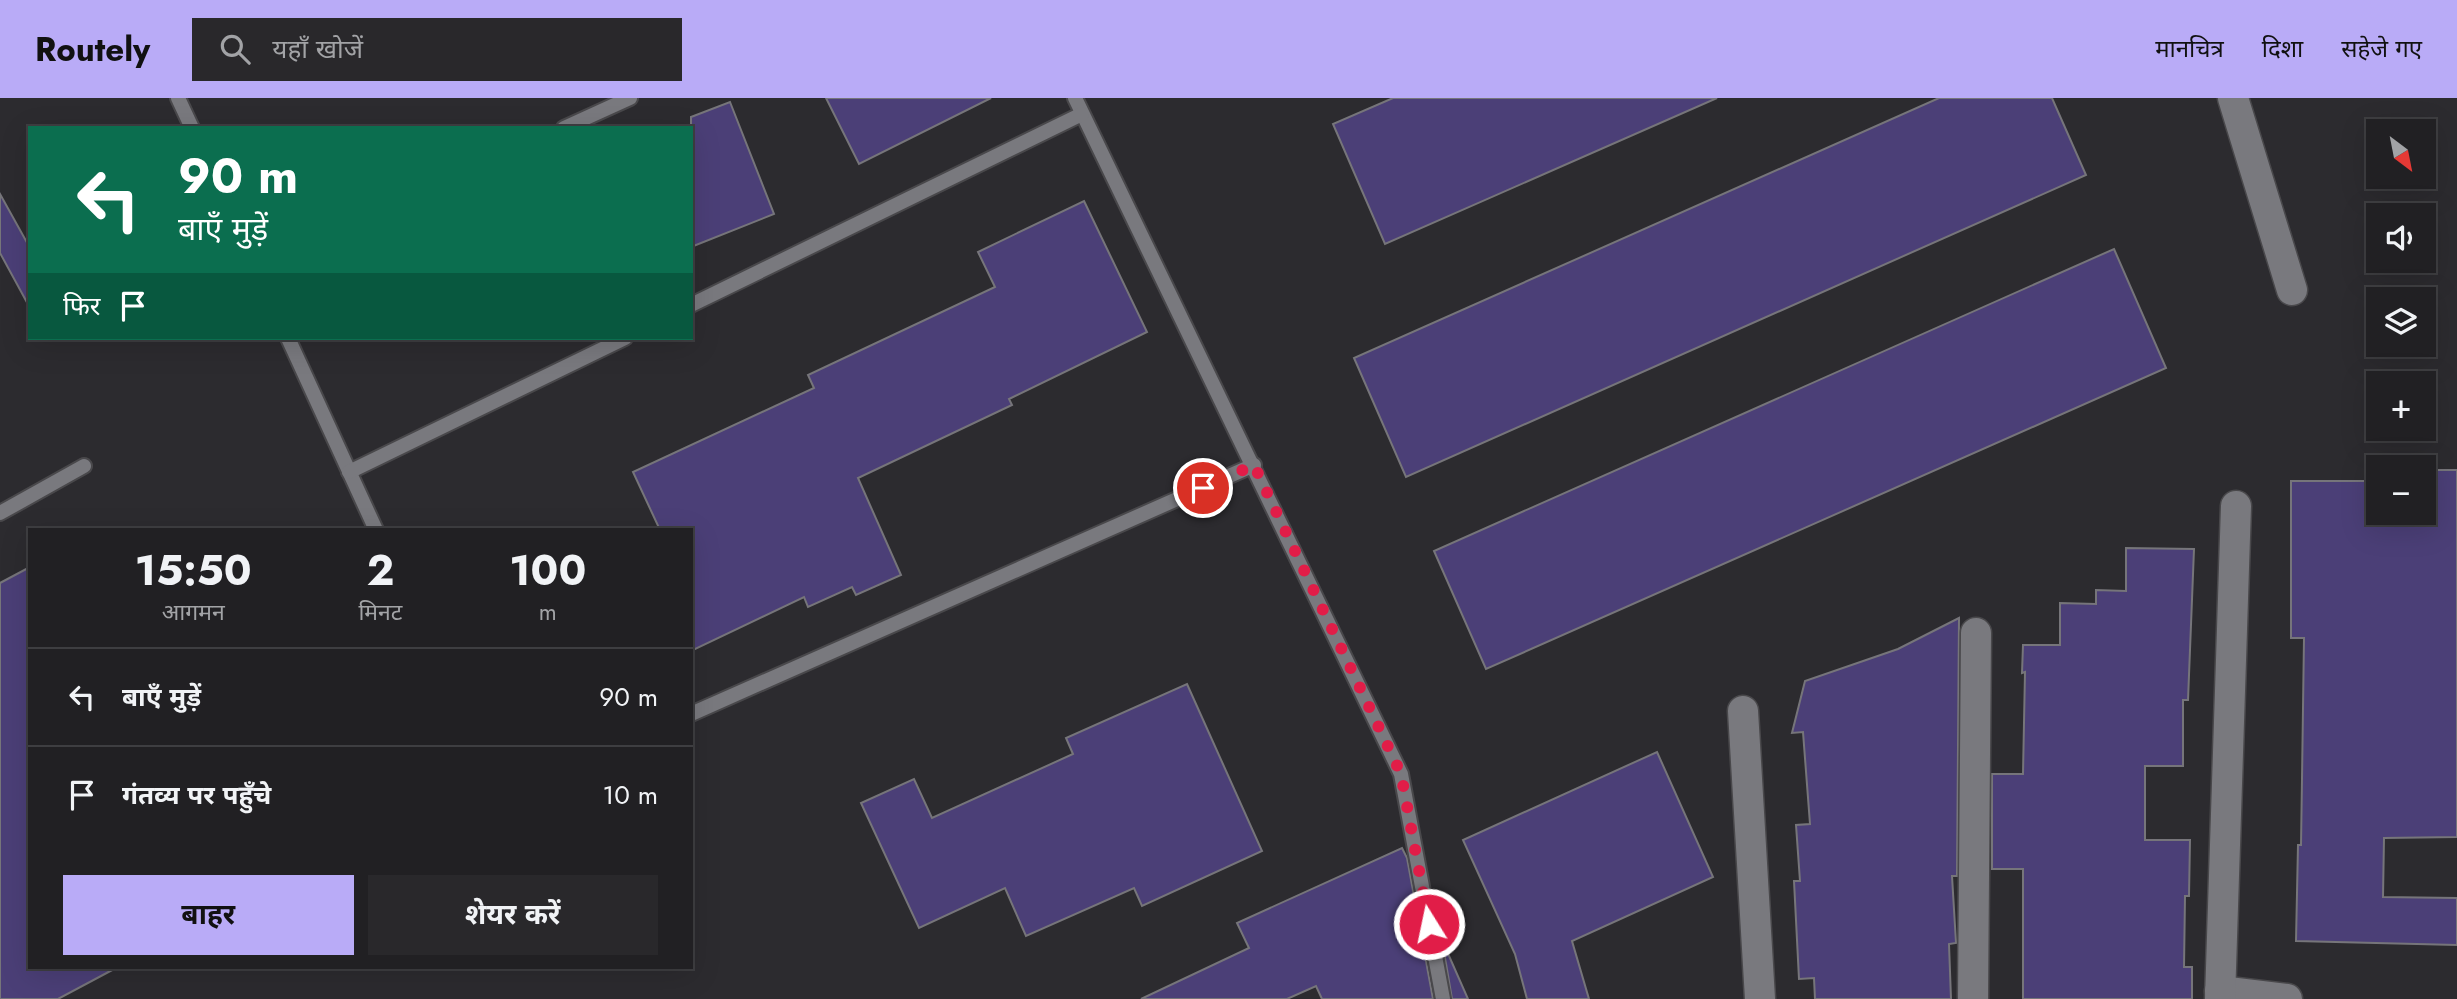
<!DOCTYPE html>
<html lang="hi">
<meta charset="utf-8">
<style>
body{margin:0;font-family:Jost,"Noto Sans Devanagari",sans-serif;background:#29282b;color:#f1f3f6;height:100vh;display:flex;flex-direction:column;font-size:26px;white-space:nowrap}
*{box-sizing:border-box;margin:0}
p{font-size:23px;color:#a2a3a6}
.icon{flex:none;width:38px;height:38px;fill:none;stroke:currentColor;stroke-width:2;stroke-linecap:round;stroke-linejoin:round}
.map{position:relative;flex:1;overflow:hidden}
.details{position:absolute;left:28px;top:430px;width:665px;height:441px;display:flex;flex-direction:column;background:#212023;border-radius:0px;box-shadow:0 7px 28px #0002,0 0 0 2px #3e3e41}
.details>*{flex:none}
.banner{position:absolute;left:28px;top:28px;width:665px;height:214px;border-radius:0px;box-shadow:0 7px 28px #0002,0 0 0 2px #3e3e41;background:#0b6e4f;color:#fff;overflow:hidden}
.needle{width:46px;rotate:148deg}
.fabs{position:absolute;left:2366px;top:21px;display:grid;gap:14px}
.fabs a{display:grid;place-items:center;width:70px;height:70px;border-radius:0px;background:#212023;box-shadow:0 7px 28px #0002,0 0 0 2px #3e3e41;font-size:35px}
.pin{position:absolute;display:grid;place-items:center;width:60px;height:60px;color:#fff;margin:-30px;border:4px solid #fff;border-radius:50%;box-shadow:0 2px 7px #0007}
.me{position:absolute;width:77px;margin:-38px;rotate:350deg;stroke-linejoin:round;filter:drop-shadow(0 0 5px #0008)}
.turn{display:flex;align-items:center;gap:24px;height:147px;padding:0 35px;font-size:32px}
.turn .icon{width:91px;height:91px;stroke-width:2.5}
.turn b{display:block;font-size:49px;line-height:60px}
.then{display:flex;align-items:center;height:66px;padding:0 35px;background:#0003;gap:14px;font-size:26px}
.eta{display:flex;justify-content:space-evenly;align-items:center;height:119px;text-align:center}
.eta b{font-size:42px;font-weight:700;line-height:49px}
.cta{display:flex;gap:14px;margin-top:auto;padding:14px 35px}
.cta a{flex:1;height:80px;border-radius:0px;background:#b9abf7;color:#111;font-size:28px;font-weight:700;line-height:80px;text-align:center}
.cta a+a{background:#29282b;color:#f1f3f6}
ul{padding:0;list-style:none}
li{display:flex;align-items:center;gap:21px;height:98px;padding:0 35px;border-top:2px solid #3e3e41}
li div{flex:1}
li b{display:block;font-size:26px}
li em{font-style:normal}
header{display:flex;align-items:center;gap:42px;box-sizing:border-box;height:98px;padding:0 35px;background:#b9abf7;color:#111}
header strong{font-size:33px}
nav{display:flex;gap:38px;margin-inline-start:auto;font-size:24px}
.search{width:490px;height:63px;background:#29282b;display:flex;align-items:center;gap:18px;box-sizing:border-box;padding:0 24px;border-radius:0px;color:#a2a3a6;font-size:26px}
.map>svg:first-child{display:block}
.building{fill:#4b3f77;stroke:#76757a;stroke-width:2}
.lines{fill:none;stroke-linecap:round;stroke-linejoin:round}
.lane-casing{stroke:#49484b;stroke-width:18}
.street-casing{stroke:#49484b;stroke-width:33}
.lane{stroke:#79797e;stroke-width:14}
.street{stroke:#79797e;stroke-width:30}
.route{stroke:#e11d48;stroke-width:12;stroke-dasharray:0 21.6}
</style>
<header>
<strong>Routely</strong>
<div class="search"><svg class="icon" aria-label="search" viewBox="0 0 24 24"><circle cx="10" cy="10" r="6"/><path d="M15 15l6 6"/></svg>यहाँ खोजें</div>
<nav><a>मानचित्र</a><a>दिशा</a><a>सहेजे गए</a></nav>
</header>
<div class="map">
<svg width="2457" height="901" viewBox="0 0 2457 901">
<rect width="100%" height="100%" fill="#2c2b2f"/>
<g class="building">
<path d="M826,0H991L859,66Z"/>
<path d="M1393,0H1717L1385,146L1333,26Z"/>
<path d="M1939,0H2052L2086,77L1406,379L1354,260Z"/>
<path d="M730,4L774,116L691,149V19Z"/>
<path d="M0,96L30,150V210L0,155Z"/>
<path d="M1084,103L1147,234L1009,301L1012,307L858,380L901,477L856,497L852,489L808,509L804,499L691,553V432H660L633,374L814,290L808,277L995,189L978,154Z"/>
<path d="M2114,151L2166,270L1486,571L1434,453Z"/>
<path d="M2424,372H2457V739L2384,740L2383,799L2457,800V847L2296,843L2298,747H2301L2302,681L2304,540H2291V383H2378V415H2424Z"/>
<path d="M2126,450L2194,451L2188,602H2183V668H2145V742H2190L2189,798H2185L2184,869H2192V901H2023V771H1992V676H2023L2025,574L2022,575L2023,547H2060V505L2096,506V492L2126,493Z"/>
<path d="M30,469V870H116L58,901H0V485Z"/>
<path d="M1959,520L1957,778H1952L1956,845L1949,846L1951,901H1815L1814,880L1799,881L1794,783H1800L1796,727L1810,726L1803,634L1792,635L1805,583L1898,551Z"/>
<path d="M1187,586L1262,753L1142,808L1134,790L1026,838L1005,790L919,830L861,705L914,681L932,720L1073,656L1066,640Z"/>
<path d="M1657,654L1713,779L1572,843L1589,901H1527L1515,856L1463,742Z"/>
<path d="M1402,750L1407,760L1433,901H1322L1316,888L1287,901H1141L1249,850L1237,825Z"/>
<path d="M1442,842L1468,901H1452Z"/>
</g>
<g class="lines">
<g class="lane-casing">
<g id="lane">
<path d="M178,0L192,30"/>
<path d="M1075,0L1401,676L1443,901"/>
<path d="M564,30L630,0"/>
<path d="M691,207L1082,16"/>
<path d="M288,240L376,432"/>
<path d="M349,374L625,240"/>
<path d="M0,415L84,368"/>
<path d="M691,616L1254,367"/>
</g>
</g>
<g class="street-casing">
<g id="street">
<path d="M2233,0L2292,192"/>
<path d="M1743,613L1760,901"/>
<path d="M2220,893L2287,901"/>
<path d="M1973,901L1976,535"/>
<path d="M2220,901L2236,408"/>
</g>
</g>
<use href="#lane" class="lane"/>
<use href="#street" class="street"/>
</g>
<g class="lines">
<path class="route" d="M1203,390L1254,367L1401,676L1429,826"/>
</g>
</svg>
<div class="fabs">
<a><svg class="needle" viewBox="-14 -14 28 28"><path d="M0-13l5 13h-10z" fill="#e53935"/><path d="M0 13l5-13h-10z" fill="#a2a3a6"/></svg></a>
<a><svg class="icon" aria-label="sound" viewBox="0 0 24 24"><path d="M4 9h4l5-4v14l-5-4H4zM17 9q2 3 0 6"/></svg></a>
<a><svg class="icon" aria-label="layers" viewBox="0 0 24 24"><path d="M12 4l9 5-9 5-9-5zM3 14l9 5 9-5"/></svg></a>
<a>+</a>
<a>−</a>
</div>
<div class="pin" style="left:1203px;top:390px;background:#d93025"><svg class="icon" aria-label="arrive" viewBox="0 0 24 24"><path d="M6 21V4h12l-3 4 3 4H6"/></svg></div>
<svg class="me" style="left:1429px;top:826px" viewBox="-20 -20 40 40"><circle r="17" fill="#e11d48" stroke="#fff" stroke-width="3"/><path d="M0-11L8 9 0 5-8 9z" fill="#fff"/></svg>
<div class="banner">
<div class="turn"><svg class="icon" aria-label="left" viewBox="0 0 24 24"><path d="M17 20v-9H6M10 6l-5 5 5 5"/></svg><div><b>90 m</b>बाएँ मुड़ें</div></div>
<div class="then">फिर<svg class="icon" aria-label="arrive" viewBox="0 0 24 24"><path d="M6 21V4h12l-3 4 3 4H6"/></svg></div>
</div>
<section class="details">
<div class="eta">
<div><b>15:50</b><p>आगमन</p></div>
<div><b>2</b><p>मिनट</p></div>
<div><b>100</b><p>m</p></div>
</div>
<ul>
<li><svg class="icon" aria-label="left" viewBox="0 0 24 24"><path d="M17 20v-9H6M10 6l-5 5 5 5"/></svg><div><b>बाएँ मुड़ें</b></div><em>90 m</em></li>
<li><svg class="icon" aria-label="arrive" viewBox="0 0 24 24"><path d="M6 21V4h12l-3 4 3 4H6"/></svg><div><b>गंतव्य पर पहुँचे</b></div><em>10 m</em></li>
</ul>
<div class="cta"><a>बाहर</a><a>शेयर करें</a></div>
</section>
</div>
